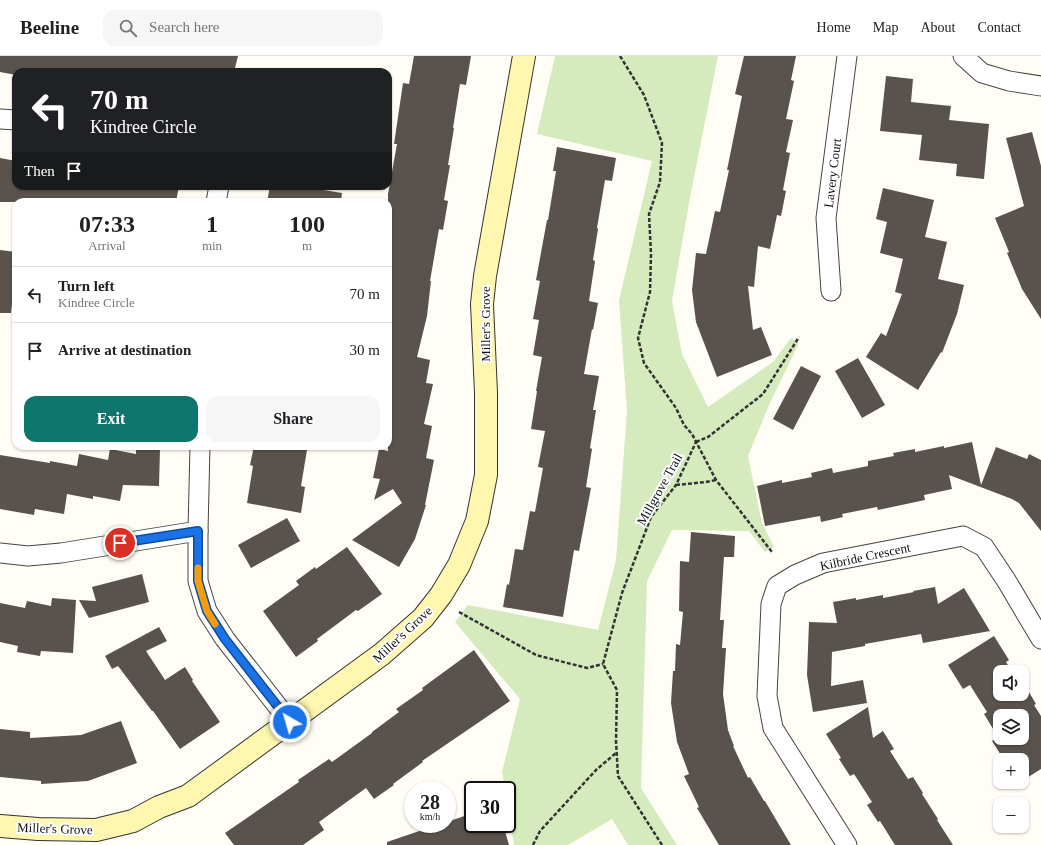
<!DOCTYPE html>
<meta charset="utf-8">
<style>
body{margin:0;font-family:"Times New Roman",serif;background:#f6f6f6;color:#202124;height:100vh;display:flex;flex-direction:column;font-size:15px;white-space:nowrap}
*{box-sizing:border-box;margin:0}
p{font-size:13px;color:#757577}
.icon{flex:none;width:22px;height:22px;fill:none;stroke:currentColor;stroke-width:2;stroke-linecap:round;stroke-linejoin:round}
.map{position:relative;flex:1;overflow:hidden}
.drawer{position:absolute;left:12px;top:142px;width:380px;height:252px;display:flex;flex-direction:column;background:#fff;border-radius:12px;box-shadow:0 1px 3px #0004}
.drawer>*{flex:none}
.banner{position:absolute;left:12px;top:12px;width:380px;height:122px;border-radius:12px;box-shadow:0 1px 3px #0004;background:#202124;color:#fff;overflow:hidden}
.controls{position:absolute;left:993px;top:609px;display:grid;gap:8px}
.controls a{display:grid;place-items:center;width:36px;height:36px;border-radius:8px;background:#fff;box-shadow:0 1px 3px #0004;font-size:20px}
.speed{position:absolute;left:404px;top:725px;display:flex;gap:8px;font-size:20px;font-weight:700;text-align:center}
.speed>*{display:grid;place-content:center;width:52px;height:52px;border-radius:50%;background:#fff;box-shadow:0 1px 3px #0004;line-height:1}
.speed small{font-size:10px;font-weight:400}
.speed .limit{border:2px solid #111;border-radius:6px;background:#fff;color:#111}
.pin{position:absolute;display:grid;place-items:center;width:34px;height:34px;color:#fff;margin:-17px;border:2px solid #fff;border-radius:50%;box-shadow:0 1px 4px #0007}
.me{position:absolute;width:44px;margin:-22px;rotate:322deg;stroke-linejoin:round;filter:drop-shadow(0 0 3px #0008)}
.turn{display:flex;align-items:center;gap:14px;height:84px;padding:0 12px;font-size:18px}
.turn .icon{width:52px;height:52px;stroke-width:2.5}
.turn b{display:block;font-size:28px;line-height:34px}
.then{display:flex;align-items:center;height:38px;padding:0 12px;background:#0003;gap:8px;font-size:15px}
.eta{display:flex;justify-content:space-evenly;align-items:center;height:68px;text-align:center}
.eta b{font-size:24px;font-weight:700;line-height:28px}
.button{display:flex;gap:8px;margin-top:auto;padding:8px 12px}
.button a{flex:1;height:46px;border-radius:12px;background:#0f766e;color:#fff;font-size:16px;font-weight:700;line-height:46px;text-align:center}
.button a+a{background:#f6f6f6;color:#202124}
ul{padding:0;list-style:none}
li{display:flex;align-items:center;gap:12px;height:56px;padding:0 12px;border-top:1px solid #e0e0e0}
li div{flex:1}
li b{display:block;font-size:15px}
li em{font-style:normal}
header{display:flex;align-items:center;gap:24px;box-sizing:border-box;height:56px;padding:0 20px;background:#fff;border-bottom:1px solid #e0e0e0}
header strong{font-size:19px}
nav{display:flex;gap:22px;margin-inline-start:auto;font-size:14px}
.search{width:280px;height:36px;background:#f6f6f6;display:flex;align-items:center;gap:10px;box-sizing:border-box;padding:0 14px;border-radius:12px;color:#757577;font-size:15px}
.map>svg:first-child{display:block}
.green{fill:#d5ebbd}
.building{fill:#5a524d;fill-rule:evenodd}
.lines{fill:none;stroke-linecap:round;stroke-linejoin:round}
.street-casing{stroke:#444;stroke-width:21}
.secondary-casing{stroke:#333;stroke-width:24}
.path{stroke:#333;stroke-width:2.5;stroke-dasharray:4 2;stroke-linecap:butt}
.street{stroke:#fff;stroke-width:19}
.secondary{stroke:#fff6b0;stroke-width:22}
.route-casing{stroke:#114b97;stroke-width:10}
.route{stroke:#1a73e8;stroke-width:7}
.slow{stroke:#f59e0b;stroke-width:7}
.labels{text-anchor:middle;stroke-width:4;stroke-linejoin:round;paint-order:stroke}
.street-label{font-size:13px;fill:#111;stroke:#fff}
</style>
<header>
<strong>Beeline</strong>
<div class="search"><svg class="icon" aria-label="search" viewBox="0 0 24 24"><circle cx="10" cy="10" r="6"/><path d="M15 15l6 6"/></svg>Search here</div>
<nav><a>Home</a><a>Map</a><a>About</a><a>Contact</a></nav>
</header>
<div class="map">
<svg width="1041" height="789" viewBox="0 0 1041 789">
<rect width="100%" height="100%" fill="#fffdf5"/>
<path class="green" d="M555,0H718L689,147L672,245L682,298L708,351L773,306L791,282L799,287L769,349L748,400L762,467L774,491L765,496L749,475L672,474L647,525L641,732L677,789H628L612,763L568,789H514L507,746V734H505L502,716L520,643L455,566L468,549L598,574L616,504L627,355L619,244L652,105L537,78Z"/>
<g class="building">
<path d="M0,0H238L234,16H16V19L0,16Z"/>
<path d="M414,0H471L466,29L460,28L453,72H454L448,109H450L444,144L448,145L443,174L439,173L430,225H431L427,260L417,301L430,304L426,327L433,328L424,368L432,370L426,402L434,404L425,449H426L415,483L399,511L352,484L402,447L393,433L374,444L380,423L373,422L379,393L388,395V138L397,88H394L403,27L409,28Z"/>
<path d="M744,0H796L791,24L794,25L786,63L793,64L786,96L790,97L783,134L786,135L781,160L777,159L770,193L758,190L754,231L748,230L753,274L761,271L772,299L717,321L696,266L692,234L696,197L706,198L715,155L720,156L729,114H727L742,40L735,38Z"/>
<path d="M886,20L913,23L911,46L951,50L949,64L989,68L984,123L956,120L957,108L919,104L922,79L880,75Z"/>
<path d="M1032,76L1041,110V263L1022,233L1007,197L1009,196L995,162L1024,150L1006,82Z"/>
<path d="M557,91L616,102L612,125L605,124L597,172L598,173L593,204L595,205L589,245L598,247L593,274L592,273L584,318L599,320L593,354H596L590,392L592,393L586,431L591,432L579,495L574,494L563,561L503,551L507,528L509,529L515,493L523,494L530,455L535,456L543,412L538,411L545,375L531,373L537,335H536L542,301L533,299L539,264L533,263L540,225L536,224L547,164H548L556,115H553Z"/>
<path d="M0,102L16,105V130H179L176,146H0Z"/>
<path d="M270,130H299L342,137L341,146H267Z"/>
<path d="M883,132L934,144L925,181L947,186L938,223L964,229L957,258L942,297L941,296L918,334L866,301L881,277L886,280L902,238L895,236L903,203L880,197L887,166L876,163Z"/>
<path d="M0,194L16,196V220L15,219L11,257H0Z"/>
<path d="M858,302L885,349L862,362L835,315Z"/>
<path d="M801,310L821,320L793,374L773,363Z"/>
<path d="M972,386L981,429L996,391L1027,403L1029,398L1041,404V475L1019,447L1012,443L949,419L952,433L924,439L925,444L878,454L877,451L842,458L843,461L821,466L820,460L765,470L757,430L782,424V427L812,421L811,417L832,412L833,417L868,410V405L894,400L893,397L915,393V396L944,390V392Z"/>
<path d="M254,390H285L307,394L301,430L305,431L301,457L247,447L253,410L250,409Z"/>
<path d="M110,393L136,398V393H160L159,430L123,429L120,445L93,440V443L67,438L64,458L35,453L34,459L0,453V399L50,407V405L77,410L79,398L108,404Z"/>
<path d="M287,462L300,485L251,512L238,489Z"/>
<path d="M691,476L735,480L734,501H724L720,564H724L722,592H726L723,638L728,674L734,690H733L748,722L750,721L764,745H765L791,789H719L697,752L699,751L684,720L689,718L677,686L671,647L673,615H675L676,588L680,589L683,556L679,555L680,505L689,506Z"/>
<path d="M347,491L382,538L358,555L356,554L317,583L318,585L296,601L263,555L299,529L296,525L315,511L316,513Z"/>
<path d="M142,518L149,546L89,562L79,544L96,545L92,531Z"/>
<path d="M935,531L938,548L964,532L990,575L923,587L921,578L865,588V590L832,596L831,630L863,624L867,647L813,656L807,619L809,566L837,567L833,546L856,542V544L883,539V542L914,536L913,535Z"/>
<path d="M52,542L76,544L73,597L41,595L40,600L17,596L18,590L0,586V547L25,552L27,545L51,550Z"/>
<path d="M159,571L167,585L146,595L165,624L185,611L193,624L192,625L220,666L180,693L153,655H152L118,610L112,613L105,600Z"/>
<path d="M994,580L1009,604L1006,606L1012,616H1000V638H1022V632L1023,633L1026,631L1036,648L1034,649L1041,660V713L1022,725V704H1004L992,685L998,681L984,658L987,656L970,629L963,633L948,609ZM1000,660H1022V682H1000Z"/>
<path d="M474,594L510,645L422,705L423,706L393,728L394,729L374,743L366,732L319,766L324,774L303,789H234L225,777L299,726L298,724L329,703L332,706L372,677V676L399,656L396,653L423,634L422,632Z"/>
<path d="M868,651L873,682L883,675L894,693L890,695L908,723L913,721L923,737L922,738L938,763L937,764L953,789H895L880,765L878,766L867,749L872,746L854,718L850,720L839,703L841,702L826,678Z"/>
<path d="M121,665L137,707L88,725L41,728V725L0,721V673L30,676V682L81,679Z"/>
<path d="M473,757V768H503L509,789H387V786L440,768H447V766Z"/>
</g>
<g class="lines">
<g class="street-casing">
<g id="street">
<path d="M963,0L982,17L1009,25L1041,30"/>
<path d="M0,63L16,64"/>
<path d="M216,146L219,130"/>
<path d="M831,235L826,162L847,0"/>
<path d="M200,390L198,475V525L207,555L225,583L290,666"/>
<path d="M0,497L28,500L61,497L198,475"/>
<path d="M847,789L773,672L767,640L771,548L777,530L795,519L823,507L963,480L984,491L1006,524L1041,583"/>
</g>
</g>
<g class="secondary-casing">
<path id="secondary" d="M0,770L38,773L96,774L133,765L159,751L188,740L382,598L423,562L441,539L459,509L477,465L486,419V337L482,248L485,220L524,0"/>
</g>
<g class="path">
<path d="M620,0L644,39L662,87L660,126L649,158L651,198L650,236L638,282L644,307L676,352L684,369L692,378L716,424L772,496"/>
<path d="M696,386L708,381L763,338L799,281"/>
<path d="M676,429L706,426L716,424"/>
<path d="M459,556L536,599L587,612L603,608"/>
<path d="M533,789L540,775L596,714L616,697"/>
<path d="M662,789L618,720L616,685L617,634L603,608L622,537L651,461L676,429L696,386"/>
</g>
<use href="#street" class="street"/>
<use href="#secondary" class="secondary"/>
</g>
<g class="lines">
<g class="route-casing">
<path id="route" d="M120,487L198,475V525L207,555L225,583L290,666"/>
</g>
<use href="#route" class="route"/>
<path class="slow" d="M198,512V525L207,555L215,568"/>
</g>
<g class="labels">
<g class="street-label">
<text transform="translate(832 117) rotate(-83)" y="5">Lavery Court</text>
<text transform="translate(485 268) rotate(-90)" y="5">Miller's Grove</text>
<text transform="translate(659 433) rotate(-61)" y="5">Millgrove Trail</text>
<text transform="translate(865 500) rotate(-12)" y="5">Kilbride Crescent</text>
<text transform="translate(402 578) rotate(-43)" y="5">Miller's Grove</text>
<text transform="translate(55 772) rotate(2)" y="5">Miller's Grove</text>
</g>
</g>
</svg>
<div class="controls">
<a><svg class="icon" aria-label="sound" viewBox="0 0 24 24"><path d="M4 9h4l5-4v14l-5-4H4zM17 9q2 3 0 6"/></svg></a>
<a><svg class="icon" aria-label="layers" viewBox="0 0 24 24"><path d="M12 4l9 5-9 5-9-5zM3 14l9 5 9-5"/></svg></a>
<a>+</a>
<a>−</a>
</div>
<div class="speed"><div>28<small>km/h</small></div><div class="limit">30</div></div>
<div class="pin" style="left:120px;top:487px;background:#d93025"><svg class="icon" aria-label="arrive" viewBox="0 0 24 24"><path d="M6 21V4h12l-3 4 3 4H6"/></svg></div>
<svg class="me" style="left:290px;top:666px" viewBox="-20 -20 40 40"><circle r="17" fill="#1a73e8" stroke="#fff" stroke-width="3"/><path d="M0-11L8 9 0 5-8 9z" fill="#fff"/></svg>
<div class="banner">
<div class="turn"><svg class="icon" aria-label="left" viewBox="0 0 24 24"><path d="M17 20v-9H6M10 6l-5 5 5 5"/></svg><div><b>70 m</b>Kindree Circle</div></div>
<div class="then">Then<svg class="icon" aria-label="arrive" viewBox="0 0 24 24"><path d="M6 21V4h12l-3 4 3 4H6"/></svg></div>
</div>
<section class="drawer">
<div class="eta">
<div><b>07:33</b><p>Arrival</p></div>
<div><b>1</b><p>min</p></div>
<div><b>100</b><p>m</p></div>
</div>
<ul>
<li><svg class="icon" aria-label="left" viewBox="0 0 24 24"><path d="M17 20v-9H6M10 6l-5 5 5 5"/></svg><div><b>Turn left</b><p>Kindree Circle</p></div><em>70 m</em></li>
<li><svg class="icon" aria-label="arrive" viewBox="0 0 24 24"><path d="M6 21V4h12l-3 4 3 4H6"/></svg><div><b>Arrive at destination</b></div><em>30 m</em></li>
</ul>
<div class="button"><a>Exit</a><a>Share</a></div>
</section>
</div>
